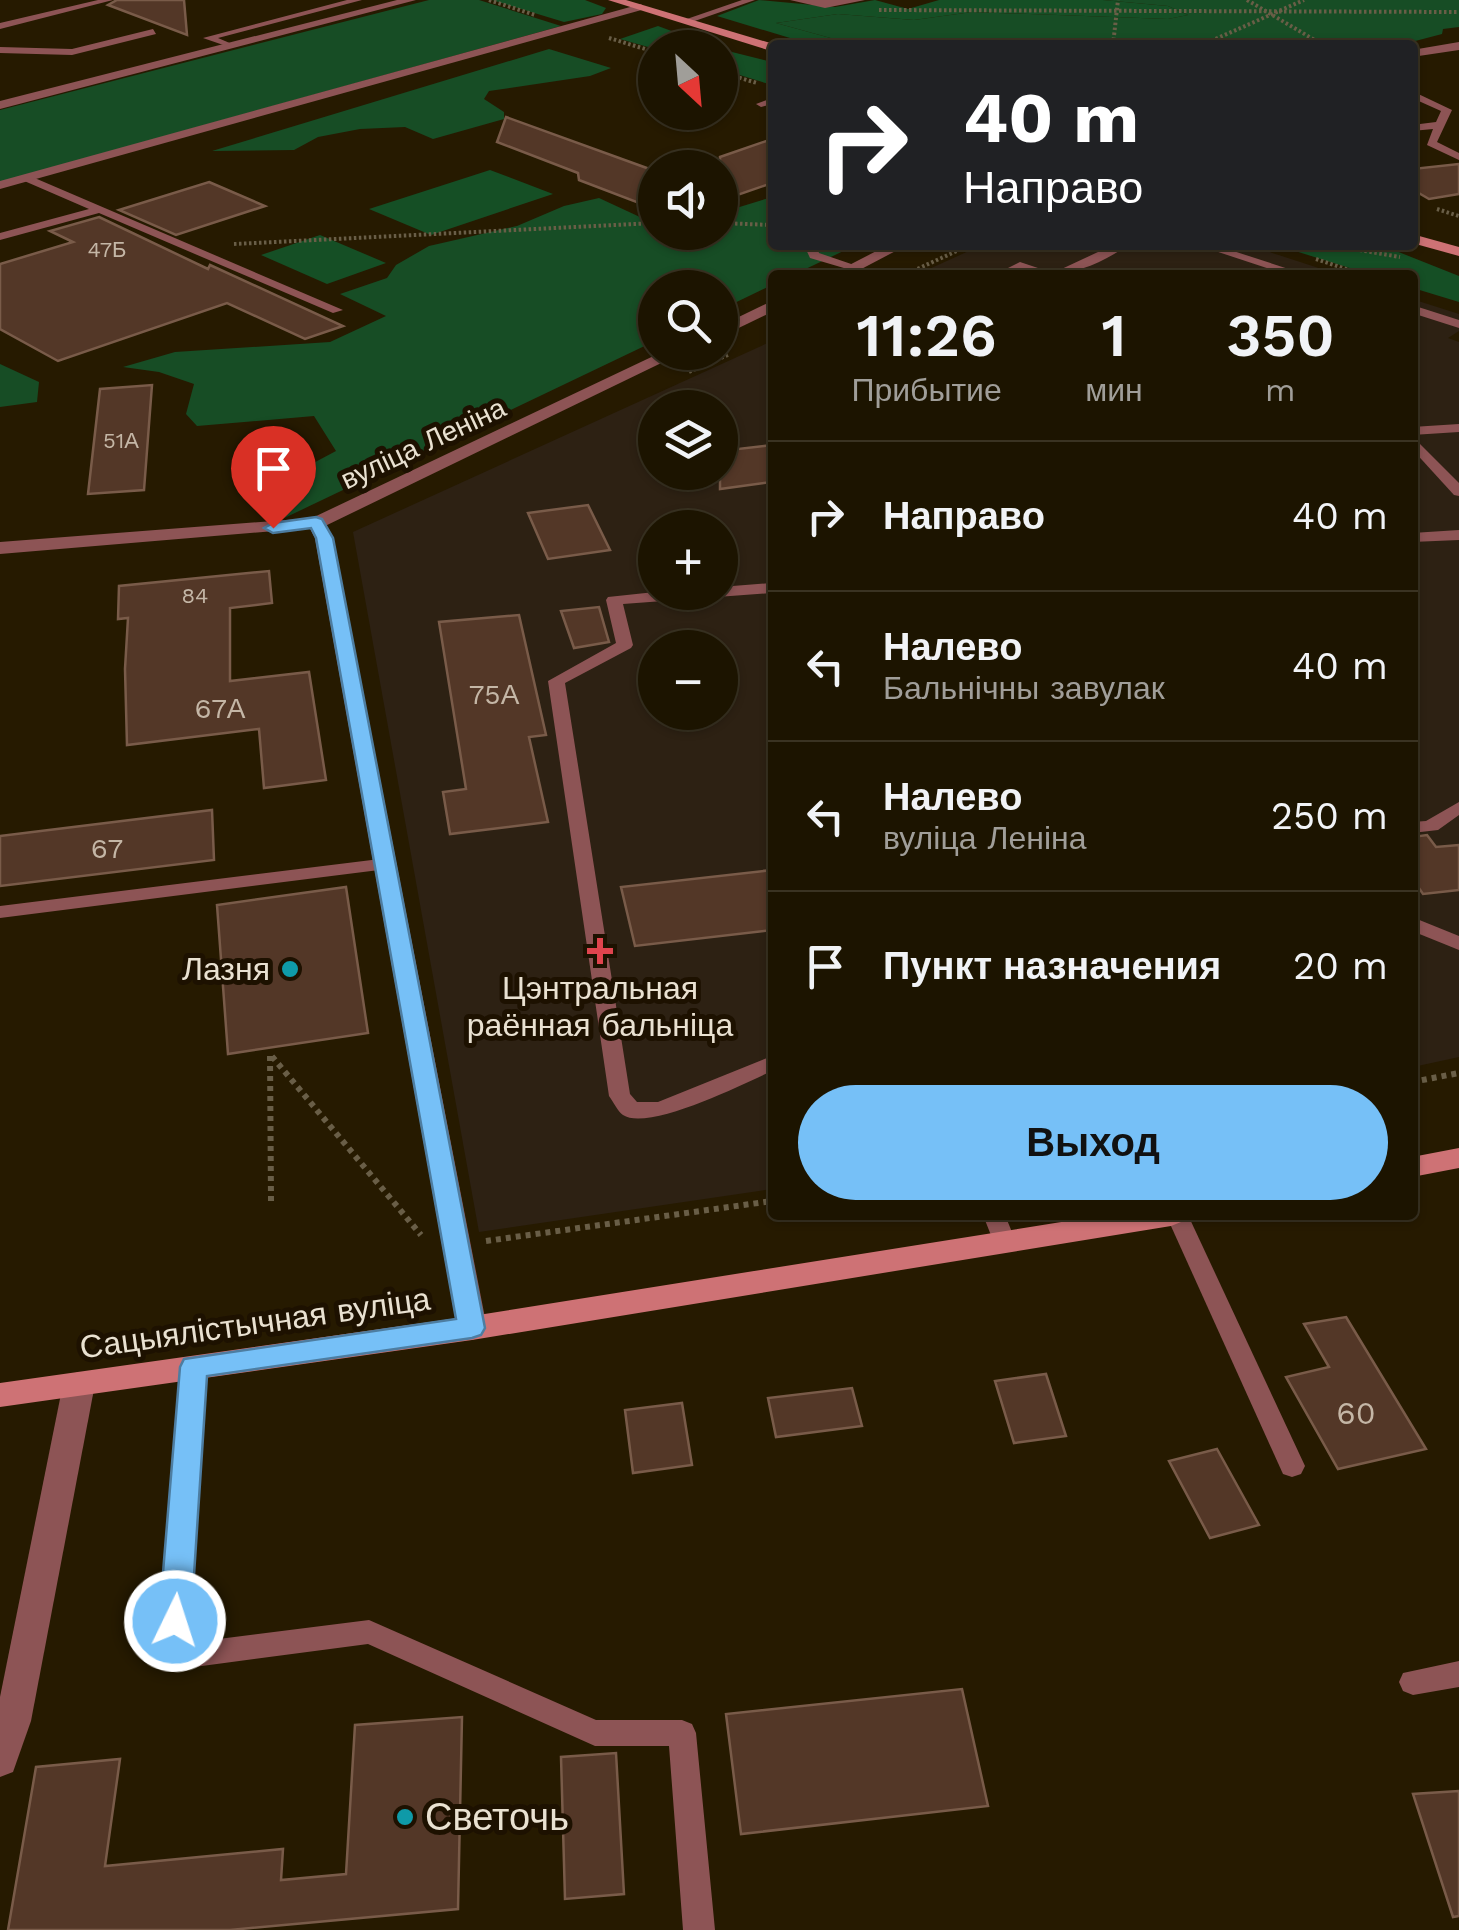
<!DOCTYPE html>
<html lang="ru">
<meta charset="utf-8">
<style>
body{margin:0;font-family:"Work Sans",sans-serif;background:#29210f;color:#f1f3f6;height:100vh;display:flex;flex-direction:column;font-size:38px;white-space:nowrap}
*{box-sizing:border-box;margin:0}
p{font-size:32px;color:#a09e99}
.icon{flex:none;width:55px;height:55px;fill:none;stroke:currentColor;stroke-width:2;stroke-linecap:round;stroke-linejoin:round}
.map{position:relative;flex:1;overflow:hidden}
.drawer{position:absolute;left:768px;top:270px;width:650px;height:950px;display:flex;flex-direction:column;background:#1c1400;border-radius:10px;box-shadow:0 2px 8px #0004,0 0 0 2px #3a3322}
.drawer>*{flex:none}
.top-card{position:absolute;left:768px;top:40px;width:650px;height:210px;border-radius:10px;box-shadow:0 2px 8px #0004,0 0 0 2px #3a3322;background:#202124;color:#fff;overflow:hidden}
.needle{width:65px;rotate:154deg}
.buttons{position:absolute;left:638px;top:30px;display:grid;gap:20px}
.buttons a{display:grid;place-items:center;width:100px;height:100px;border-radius:50%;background:#1c1400;box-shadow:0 2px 8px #0004,0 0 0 2px #3a3322;font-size:50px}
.pin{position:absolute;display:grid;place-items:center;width:85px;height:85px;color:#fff;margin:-102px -42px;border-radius:50% 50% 50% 0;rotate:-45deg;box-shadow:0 0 10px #0007}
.pin .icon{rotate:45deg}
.me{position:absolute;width:110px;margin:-55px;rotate:4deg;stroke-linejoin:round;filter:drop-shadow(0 0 8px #0008)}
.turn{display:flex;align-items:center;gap:35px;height:210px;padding:0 30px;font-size:45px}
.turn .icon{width:130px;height:130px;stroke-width:2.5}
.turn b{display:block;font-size:70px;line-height:85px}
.eta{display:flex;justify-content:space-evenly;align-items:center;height:170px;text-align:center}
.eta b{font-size:60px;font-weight:600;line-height:70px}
.cta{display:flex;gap:20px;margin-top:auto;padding:20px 30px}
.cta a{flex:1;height:115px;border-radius:60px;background:#76c0f7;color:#111;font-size:40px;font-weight:600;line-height:115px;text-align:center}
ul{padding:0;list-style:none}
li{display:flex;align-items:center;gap:30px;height:150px;padding:0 30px;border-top:2px solid #3a3322}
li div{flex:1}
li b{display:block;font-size:38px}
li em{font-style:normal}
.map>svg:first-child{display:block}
.medical{fill:#2d2113;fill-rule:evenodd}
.green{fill:#154f25}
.forest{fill:#174d25}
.building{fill:#533727;stroke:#795b49;stroke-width:2.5}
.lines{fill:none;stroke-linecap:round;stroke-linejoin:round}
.path-far1{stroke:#695e47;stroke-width:4;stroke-dasharray:2.5 2.5;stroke-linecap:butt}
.path{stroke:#695e47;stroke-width:6;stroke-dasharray:5 5;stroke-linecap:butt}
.service{fill:#8d5455;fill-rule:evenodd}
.minor{fill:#8d5455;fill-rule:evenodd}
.tertiary{fill:#8d5455;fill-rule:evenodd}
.secondary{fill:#ce7275;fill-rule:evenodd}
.route{fill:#76c0f7;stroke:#4d7da1;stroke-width:2.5}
.health-dot{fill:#e0444e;stroke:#1d1100;stroke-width:4}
.culture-dot{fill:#0f9aa8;stroke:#1d1100;stroke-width:4}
.labels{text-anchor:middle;stroke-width:10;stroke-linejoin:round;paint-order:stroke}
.far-number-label{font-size:22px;fill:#c4b6a6}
.far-street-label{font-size:28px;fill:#e9e1d1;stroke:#1d1100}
.number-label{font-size:28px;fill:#c4b6a6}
.poi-label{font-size:32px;fill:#e9e1d1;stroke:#1d1100;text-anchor:end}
.street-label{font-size:32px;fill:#e9e1d1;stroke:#1d1100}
.near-number-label{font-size:32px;fill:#c4b6a6}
.near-poi-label{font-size:38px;fill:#e9e1d1;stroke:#1d1100;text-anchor:start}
</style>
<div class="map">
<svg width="1459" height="1930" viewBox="0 0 1459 1930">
<rect width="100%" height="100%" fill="#261a00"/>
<g class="medical">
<path d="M982,245H1248L1340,275H916Z"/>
<path d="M1412,299L1459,314V331L1448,338L1459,342V1057L1413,1067Z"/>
<path d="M772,341V1189L479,1232L353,532ZM655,408H720V472H655ZM655,528H720V592H655ZM655,648H720V712H655Z"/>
</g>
<g class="green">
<path d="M492,0H585L606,8L602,14L564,22Z"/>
<path d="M759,0L835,7L875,0L908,9L939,0H1103L1168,6L1188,15L1168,19L972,12L914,20L838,14L776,23L856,45H813L717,16Z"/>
<path d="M658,26L715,47L655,49L620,39Z"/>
<path d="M720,49L772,62V85L720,69Z"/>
<path d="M490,170L553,194L431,235L369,209Z"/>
<path d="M320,235L386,263L327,284L261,255Z"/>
<path d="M1276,245H1381L1459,276V302L1413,288L1412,275H1372Z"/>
</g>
<g class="forest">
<path d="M429,0H479L561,26L0,182V110Z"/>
<path d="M1103,0H1459V27L1443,29L1442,34L1400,45H856L776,23L838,14L914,20L972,12L1168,19L1188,15L1168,6Z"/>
<path d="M549,49L611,68L590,76L489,91L484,99L504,112V119L433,139L405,127L360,129L318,137L294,150L212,151Z"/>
<path d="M772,197V245H856L793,275H772V285L720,310V288H655V341L276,522L255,494L336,451L314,416L197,426L186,414L194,384L159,372L123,367L175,352L330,342L386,316L340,294L387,278L396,265L429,246L517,226L564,206L599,198L655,224V232H720V213Z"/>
<path d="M0,364L39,382L37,402L0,407Z"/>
</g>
<g class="building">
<path d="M117,0H184L187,35L108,5Z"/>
<path d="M506,117L655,171V197L639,203L579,180L578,173L497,142Z"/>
<path d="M772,139V183L720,201V157Z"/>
<path d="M1459,164V194L1429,199L1412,189V169Z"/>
<path d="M209,182L265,206L176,235L119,210Z"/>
<path d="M99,217L208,269L210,265L343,326L305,339L227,303L58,361L0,329V264L73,242L50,231Z"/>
<path d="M152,385L144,490L88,494L100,389Z"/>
<path d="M772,445V482L720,489V451Z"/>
<path d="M588,505L610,550L548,559L528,513Z"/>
<path d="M269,571L272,603L230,608V681L309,672L326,780L264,788L259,729L127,745L125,669L128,618L118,619L119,586Z"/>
<path d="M599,607L609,642L574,648L561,611Z"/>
<path d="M519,615L546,735L529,737L548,822L450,834L443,792L466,789L439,622Z"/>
<path d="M212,810L214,860L0,886V836Z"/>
<path d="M1427,835L1436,847L1459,845V890L1423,894L1412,878V837Z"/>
<path d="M772,870V930L635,946L621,887Z"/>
<path d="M346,887L368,1033L228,1054L217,905Z"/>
<path d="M1346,1317L1426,1449L1338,1469L1286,1377L1329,1367L1304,1324Z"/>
<path d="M1046,1374L1066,1436L1014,1443L995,1381Z"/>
<path d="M852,1388L862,1426L776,1437L768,1398Z"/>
<path d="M682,1403L692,1465L633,1473L625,1410Z"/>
<path d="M1217,1449L1259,1525L1210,1538L1169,1461Z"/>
<path d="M962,1689L988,1806L741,1834L726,1714Z"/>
<path d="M462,1717L458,1909L230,1930H8L36,1767L120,1759L105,1866L283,1849L281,1880L346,1874L355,1725Z"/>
<path d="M616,1753L624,1894L565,1899L561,1757Z"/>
<path d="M1459,1791V1916L1453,1917L1413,1794Z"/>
</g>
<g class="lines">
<g class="path-far1">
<path d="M489,0L535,15"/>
<path d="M1247,0L1323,45"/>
<path d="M879,10L1459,12"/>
<path d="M609,38L655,52"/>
<path d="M1113,45L1118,0"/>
<path d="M1202,45L1304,0"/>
<path d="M720,72L757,83"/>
<path d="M1437,209L1459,216"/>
<path d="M720,223L772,225"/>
<path d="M234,244L655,223"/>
<path d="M1330,245L1400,257"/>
<path d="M1316,259L1364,275"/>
<path d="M904,275L970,245"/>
<path d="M689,372L728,355"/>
</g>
<g class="path">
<path d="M1412,1082L1459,1073"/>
<path d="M271,1201L270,1054L421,1235"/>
<path d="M486,1241L772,1201"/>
</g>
<g class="service">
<path d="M98,0H113L0,29V23Z"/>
<path d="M347,0H362L218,38L232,44V48L203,38Z"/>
<path d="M742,0H755L689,23L681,21Z"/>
<path d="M790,0H865L825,8Z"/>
<path d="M153,29L156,34L72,55L0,53V47L72,49Z"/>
<path d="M1412,91L1452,110L1437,142L1459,153V160L1427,145L1433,129L1412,131V125L1436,122L1441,111L1412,98Z"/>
<path d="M772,98V104L761,107L756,104Z"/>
<path d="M22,176H30L343,310L333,313L99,213L0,240V233L89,209L22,180Z"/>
<path d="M804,245H816L819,253L860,267L854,271L810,258Z"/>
<path d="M1113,245H1128C1097,267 1058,282 1021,270L1010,275H994L1020,262L1053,273Z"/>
<path d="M1197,245H1215L1307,275H1288Z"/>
<path d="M1412,305L1459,320V328L1412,313Z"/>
<path d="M1459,424V432L1412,435V427Z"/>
<path d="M1412,436L1459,483V496L1454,495L1412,449Z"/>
<path d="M1459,530V540L1412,542V533Z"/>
<path d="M772,583V593L623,604L633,645L631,648L565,683L630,1094L637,1102H658L772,1056V1071C745,1083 648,1132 623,1115C618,1112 613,1101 609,1096L548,681L616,643L606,600L608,597L655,592H720V587Z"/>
<path d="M1459,802V815L1438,830L1412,833V822L1426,821Z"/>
<path d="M388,858L397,864L395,868L0,918V906Z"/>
<path d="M1412,917L1459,936V950L1412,931Z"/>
<path d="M983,1215H1005L1016,1242L1012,1248L1004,1251L996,1248Z"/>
<path d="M1166,1215H1188L1305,1466L1301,1474L1292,1477L1283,1474Z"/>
<path d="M194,1357L203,1360L206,1367L187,1643L369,1620L596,1720H682L692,1724L696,1733L715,1930H683L669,1746H595L368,1644L172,1670L162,1666L158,1657L182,1367L185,1360Z"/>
<path d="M1459,1661V1687L1413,1695L1403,1691L1399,1682L1403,1673Z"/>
</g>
<g class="minor">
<path d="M316,517L323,519L333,538L487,1328L483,1336L472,1340L461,1336L457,1328L315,538L307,523Z"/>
<path d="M79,1372L90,1375L95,1384L31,1721L13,1772L0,1777V1697L63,1384L68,1375Z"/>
</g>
<g class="tertiary">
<path d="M397,0H416L0,109V101Z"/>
<path d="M641,4L645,9L0,189V181Z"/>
<path d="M1459,42V50L1412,57V50Z"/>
<path d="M888,245H907L850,275H830Z"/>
<path d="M772,301V312L720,337V326Z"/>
<path d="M662,352H684L323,527L0,554V542L312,518Z"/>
</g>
<g class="secondary">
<path d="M608,0H626L777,45L768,50Z"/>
<path d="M1412,234L1459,247V256L1412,243Z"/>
<path d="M1459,1148V1168L1412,1177V1157Z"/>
<path d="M1105,1215H1185L1181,1222L1171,1226L472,1340L0,1407V1383L472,1316Z"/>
</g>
</g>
<path class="route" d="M316,517L322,519L333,538L485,1328L481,1335L472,1338L207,1376L191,1621L186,1631L175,1635L164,1631L159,1621L180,1367L184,1359L456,1319L316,538L311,528L273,533L264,528L273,523Z"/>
<path class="health-dot" d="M595 936h10v10h10v10h-10v10h-10v-10h-10v-10h10z"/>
<g class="culture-dot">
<circle cx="290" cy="969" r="10"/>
<circle cx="405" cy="1817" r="10"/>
</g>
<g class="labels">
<g class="far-number-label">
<text x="107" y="257">47Б</text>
<text x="121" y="448">51А</text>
<text x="195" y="603">84</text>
</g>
<g class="far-street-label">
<text transform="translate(423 443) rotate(-25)" y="10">вуліца Леніна</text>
</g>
<g class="number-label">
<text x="494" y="704">75А</text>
<text x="220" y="718">67А</text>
<text x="107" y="858">67</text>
</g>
<g class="poi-label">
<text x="270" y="980">Лазня</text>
<text x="600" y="999" text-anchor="middle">Цэнтральная<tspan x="600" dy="37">раённая бальніца</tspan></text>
</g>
<g class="street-label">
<text transform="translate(255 1323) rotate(-8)" y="11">Сацыялістычная вуліца</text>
</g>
<g class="near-number-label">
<text x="1356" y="1424">60</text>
</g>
<g class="near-poi-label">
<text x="425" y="1830">Светочь</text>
</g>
</g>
</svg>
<div class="buttons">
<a><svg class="needle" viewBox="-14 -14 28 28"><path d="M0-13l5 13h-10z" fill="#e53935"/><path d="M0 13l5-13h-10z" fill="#a09e99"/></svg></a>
<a><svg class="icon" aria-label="sound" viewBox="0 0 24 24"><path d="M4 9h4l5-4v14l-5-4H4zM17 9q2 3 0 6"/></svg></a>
<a><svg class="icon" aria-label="search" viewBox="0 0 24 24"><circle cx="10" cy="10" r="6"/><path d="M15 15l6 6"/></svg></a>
<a><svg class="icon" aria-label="layers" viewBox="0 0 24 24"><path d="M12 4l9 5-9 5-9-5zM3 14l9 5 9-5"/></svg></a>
<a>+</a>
<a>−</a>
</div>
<div class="pin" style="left:273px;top:528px;background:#d93025"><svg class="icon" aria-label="arrive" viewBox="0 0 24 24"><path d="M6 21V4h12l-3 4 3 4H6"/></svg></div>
<svg class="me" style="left:175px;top:1621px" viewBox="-20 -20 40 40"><circle r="17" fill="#76c0f7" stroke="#fff" stroke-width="3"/><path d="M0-11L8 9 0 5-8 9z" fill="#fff"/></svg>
<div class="top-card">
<div class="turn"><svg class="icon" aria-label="right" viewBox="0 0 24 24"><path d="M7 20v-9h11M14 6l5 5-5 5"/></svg><div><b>40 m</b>Направо</div></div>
</div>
<section class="drawer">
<div class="eta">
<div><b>11:26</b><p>Прибытие</p></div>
<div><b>1</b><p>мин</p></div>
<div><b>350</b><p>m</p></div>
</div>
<ul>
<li><svg class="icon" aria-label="right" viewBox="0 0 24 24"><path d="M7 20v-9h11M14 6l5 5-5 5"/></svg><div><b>Направо</b></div><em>40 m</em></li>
<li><svg class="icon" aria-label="left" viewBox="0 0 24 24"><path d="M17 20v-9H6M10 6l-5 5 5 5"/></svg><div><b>Налево</b><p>Бальнічны завулак</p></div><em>40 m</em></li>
<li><svg class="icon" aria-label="left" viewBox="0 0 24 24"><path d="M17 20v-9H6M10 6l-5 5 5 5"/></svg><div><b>Налево</b><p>вуліца Леніна</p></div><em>250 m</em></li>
<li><svg class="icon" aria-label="arrive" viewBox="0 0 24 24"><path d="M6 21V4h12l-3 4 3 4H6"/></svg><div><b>Пункт назначения</b></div><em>20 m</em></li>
</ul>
<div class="cta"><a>Выход</a></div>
</section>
</div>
